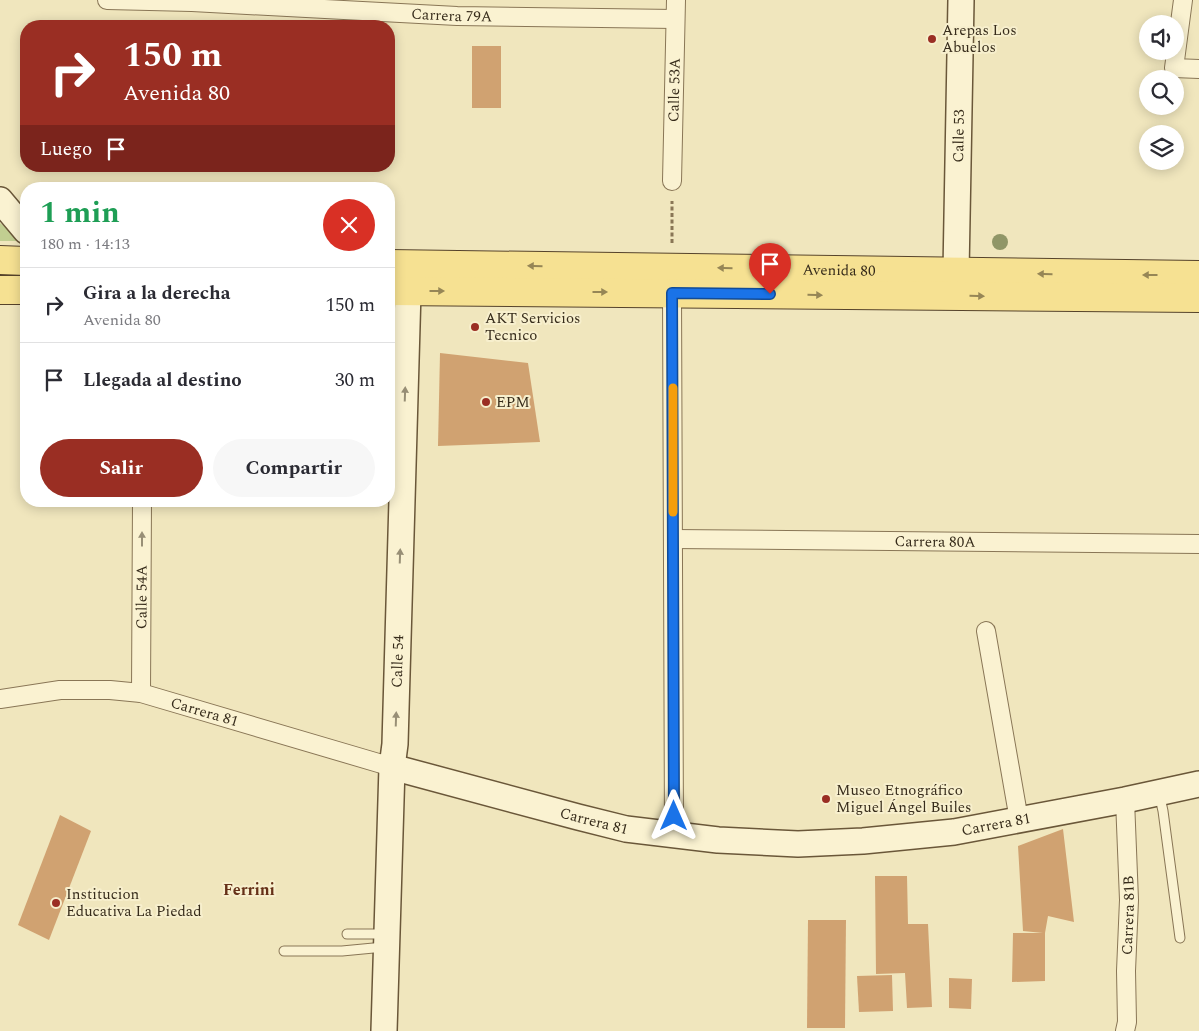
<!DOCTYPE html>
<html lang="es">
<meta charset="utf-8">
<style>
body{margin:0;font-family:Spectral,serif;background:#f7f7f7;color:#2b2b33;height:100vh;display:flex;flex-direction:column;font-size:19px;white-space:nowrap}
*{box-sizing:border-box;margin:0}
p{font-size:16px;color:#7c7c81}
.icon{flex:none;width:28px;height:28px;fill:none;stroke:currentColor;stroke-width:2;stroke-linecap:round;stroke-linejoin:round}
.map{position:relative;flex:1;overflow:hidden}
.panel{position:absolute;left:20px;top:182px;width:375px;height:325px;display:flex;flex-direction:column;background:#fff;border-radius:20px;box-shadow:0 2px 12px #0003}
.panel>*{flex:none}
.guide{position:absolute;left:20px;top:20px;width:375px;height:152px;border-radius:20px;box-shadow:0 2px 12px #0003;background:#9a2e23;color:#fff;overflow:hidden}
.buttons{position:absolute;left:1139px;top:15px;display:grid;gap:10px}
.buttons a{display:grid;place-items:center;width:45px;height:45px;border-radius:50%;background:#fff;box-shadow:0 2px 12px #0003;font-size:25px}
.pin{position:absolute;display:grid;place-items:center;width:42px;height:42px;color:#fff;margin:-51px -21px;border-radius:50% 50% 50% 0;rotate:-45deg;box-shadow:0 0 5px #0007}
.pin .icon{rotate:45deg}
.me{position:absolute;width:55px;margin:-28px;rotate:0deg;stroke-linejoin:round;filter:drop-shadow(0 0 4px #0008)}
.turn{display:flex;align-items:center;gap:18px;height:105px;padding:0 20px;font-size:22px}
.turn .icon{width:65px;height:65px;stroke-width:2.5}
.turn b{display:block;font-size:35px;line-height:42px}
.then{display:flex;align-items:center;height:48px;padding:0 20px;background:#0003;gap:10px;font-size:19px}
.round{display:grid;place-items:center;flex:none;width:52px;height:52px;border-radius:26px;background:#f7f7f7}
.overview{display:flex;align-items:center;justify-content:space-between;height:85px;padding:0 20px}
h1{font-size:30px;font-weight:700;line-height:38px;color:#1e9e55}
.cta{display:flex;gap:10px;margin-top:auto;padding:10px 20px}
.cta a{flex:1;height:58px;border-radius:30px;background:#9a2e23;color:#fff;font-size:20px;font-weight:700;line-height:58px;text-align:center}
.cta a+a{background:#f7f7f7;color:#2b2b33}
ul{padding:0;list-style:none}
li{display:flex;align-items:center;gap:15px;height:75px;padding:0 20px;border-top:1px solid #e1e1e2}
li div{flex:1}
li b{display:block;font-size:19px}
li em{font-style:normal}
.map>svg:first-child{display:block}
.green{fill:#c1ce91}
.building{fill:#d0a271}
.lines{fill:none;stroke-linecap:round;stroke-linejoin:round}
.lane-casing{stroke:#897656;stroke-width:11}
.street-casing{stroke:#897656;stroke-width:20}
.secondary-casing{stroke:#6a5739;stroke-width:28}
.primary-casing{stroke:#56432b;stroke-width:30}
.path{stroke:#897656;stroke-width:3;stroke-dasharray:4 2.5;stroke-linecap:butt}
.lane{stroke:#faf2d1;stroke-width:9}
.street{stroke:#faf2d1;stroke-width:18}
.secondary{stroke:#faf2d1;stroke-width:25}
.primary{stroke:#f6e192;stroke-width:28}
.tree{fill:#909667}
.oneway{fill:#968656}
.oneway2{fill:#988f76}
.route-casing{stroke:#114b97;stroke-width:12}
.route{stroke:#1a73e8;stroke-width:9}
.slow{stroke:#f59e0b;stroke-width:9}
.poi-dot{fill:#9a2e23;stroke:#f7efcd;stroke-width:2}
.labels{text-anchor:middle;stroke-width:4;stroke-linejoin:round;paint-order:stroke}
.street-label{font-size:15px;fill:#372c1b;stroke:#f7efcd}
.poi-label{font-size:15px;fill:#372c1b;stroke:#f7efcd;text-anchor:start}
.neighbourhood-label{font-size:16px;font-weight:bold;fill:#663118;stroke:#f7efcd}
</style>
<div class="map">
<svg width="1199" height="1031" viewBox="0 0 1199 1031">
<rect width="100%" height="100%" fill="#f0e6bd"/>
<path class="green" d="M0,223L23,241H0Z"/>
<g class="building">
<rect x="472" y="46" width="29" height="62"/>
<path d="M440,353L528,363L540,442L438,446Z"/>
<path d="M60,815L91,831L49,940L18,925Z"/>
<path d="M1063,829L1074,922L1048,916L1045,933V981L1012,982L1013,933H1043L1023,931L1018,846Z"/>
<path d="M875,876H907L908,924H928L932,1007L907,1008L905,973L876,974Z"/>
<path d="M808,920H846L845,1028H807Z"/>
<path d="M892,975L893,1011L859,1012L857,976Z"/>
<path d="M949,978L972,979L971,1009L949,1008Z"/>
</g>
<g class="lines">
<g class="lane-casing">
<g id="lane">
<path d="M1159,793L1163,811L1180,938"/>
<path d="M347,934H384"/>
<path d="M284,951H342L384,947"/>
</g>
</g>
<g class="street-casing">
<g id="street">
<path id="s1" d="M107,0L192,2L457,16L675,19"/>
<path d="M1183,0L1174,68L1199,69"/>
<path id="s2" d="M672,181L676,0"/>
<path d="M672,293L674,835"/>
<path id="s3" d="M673,539L1199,544"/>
<path d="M986,631L1019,820"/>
<path id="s4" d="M141,693L142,501"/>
<path id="s5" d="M0,699L60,690H110L141,693L392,767"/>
<path id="s6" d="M1125,1031L1127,1022L1126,971L1129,900L1125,800"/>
</g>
</g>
<g class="secondary-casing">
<g id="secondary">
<path d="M0,200L26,231"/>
<path id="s7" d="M956,272L961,0"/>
<path id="s8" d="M392,767L578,817L626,829L718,840L798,844L863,841L954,832L1125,800L1199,784"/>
<path id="s9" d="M384,1031L392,767L395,744L408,291"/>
</g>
</g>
<g class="primary-casing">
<g id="primary">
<path d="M0,260L26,261"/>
<path id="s10" d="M389,264L1199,275"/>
<path d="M0,290H26"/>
<path d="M389,291L1199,298"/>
</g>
</g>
<path class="path" d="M672,243V201"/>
<use href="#lane" class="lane"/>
<use href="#street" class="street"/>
<use href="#secondary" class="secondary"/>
<use href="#primary" class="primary"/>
</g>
<circle class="tree" cx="1000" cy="242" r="8"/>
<defs><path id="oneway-solid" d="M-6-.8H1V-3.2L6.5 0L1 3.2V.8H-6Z" transform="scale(1.25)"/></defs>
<g class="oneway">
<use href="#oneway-solid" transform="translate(535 266) rotate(-179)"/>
<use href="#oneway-solid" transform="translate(725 268) rotate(-179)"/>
<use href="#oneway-solid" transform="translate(1045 274) rotate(-179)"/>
<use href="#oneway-solid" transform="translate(1150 275) rotate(-180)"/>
<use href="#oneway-solid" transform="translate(437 291)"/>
<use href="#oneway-solid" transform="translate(600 292)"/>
<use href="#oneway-solid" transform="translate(815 295) rotate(1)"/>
<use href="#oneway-solid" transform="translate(977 296) rotate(1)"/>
</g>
<g class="oneway2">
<use href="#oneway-solid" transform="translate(405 394) rotate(-88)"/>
<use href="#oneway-solid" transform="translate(142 539) rotate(-90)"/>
<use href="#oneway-solid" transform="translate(400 556) rotate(-88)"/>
<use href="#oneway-solid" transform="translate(396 719) rotate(-88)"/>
</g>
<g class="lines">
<g class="route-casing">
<path id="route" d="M674,816L672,293L770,294"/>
</g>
<use href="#route" class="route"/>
<path class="slow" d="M673,388V512"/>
</g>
<g class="poi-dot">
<circle cx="932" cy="39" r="5"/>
<circle cx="475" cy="327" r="5"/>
<circle cx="486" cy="402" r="5"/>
<circle cx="826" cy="799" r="5"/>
<circle cx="56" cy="903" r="5"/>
</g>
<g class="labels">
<g class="street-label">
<text dy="5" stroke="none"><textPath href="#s1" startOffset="345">Carrera 79A</textPath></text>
<text dy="5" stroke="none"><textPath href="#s2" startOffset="91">Calle 53A</textPath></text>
<text dy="5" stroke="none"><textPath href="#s7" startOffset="136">Calle 53</textPath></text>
<text dy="5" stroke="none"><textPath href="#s10" startOffset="450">Avenida 80</textPath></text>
<text dy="5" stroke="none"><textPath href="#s3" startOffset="262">Carrera 80A</textPath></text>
<text dy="5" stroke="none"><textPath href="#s4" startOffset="96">Calle 54A</textPath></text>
<text dy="5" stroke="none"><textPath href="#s9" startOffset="370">Calle 54</textPath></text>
<text dy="5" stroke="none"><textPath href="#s5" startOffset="208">Carrera 81</textPath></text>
<text dy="5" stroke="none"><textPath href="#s8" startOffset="209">Carrera 81</textPath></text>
<text dy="5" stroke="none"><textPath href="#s8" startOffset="614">Carrera 81</textPath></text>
<text dy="5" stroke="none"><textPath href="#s6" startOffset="116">Carrera 81B</textPath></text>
</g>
<g class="poi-label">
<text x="942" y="35">Arepas Los<tspan x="942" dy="17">Abuelos</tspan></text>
<text x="485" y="323">AKT Servicios<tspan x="485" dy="17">Tecnico</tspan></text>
<text x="496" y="407">EPM</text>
<text x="836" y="795">Museo Etnográfico<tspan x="836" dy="17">Miguel Ángel Builes</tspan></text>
<text x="66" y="899">Institucion<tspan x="66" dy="17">Educativa La Piedad</tspan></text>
</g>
<g class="neighbourhood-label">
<text x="249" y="895">Ferrini</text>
</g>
</g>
</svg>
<div class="buttons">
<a><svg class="icon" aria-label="sound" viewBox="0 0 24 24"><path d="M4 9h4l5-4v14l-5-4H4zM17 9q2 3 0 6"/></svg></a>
<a><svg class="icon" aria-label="search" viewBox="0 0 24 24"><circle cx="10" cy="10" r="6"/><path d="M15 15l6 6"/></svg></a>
<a><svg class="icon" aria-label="layers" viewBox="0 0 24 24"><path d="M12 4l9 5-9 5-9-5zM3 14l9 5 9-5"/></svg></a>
</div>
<div class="pin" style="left:770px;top:294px;background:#d93025"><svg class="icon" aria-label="arrive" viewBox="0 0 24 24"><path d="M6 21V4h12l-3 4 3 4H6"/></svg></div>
<svg class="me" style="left:674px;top:816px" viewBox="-20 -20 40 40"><path d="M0-17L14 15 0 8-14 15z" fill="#1a73e8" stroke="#fff" stroke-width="4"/></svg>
<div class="guide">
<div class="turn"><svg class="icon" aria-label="right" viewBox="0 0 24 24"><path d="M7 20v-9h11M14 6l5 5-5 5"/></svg><div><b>150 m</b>Avenida 80</div></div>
<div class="then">Luego<svg class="icon" aria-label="arrive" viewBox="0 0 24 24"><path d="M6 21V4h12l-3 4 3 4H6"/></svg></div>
</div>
<section class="panel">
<div class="overview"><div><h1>1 min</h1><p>180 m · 14:13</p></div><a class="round" style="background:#d93025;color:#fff"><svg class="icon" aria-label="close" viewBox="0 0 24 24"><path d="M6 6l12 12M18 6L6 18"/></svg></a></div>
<ul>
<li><svg class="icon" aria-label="right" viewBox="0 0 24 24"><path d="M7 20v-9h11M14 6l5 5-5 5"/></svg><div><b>Gira a la derecha</b><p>Avenida 80</p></div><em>150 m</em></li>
<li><svg class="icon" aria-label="arrive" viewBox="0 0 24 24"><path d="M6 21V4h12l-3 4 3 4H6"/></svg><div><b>Llegada al destino</b></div><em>30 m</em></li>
</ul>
<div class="cta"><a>Salir</a><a>Compartir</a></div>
</section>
</div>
